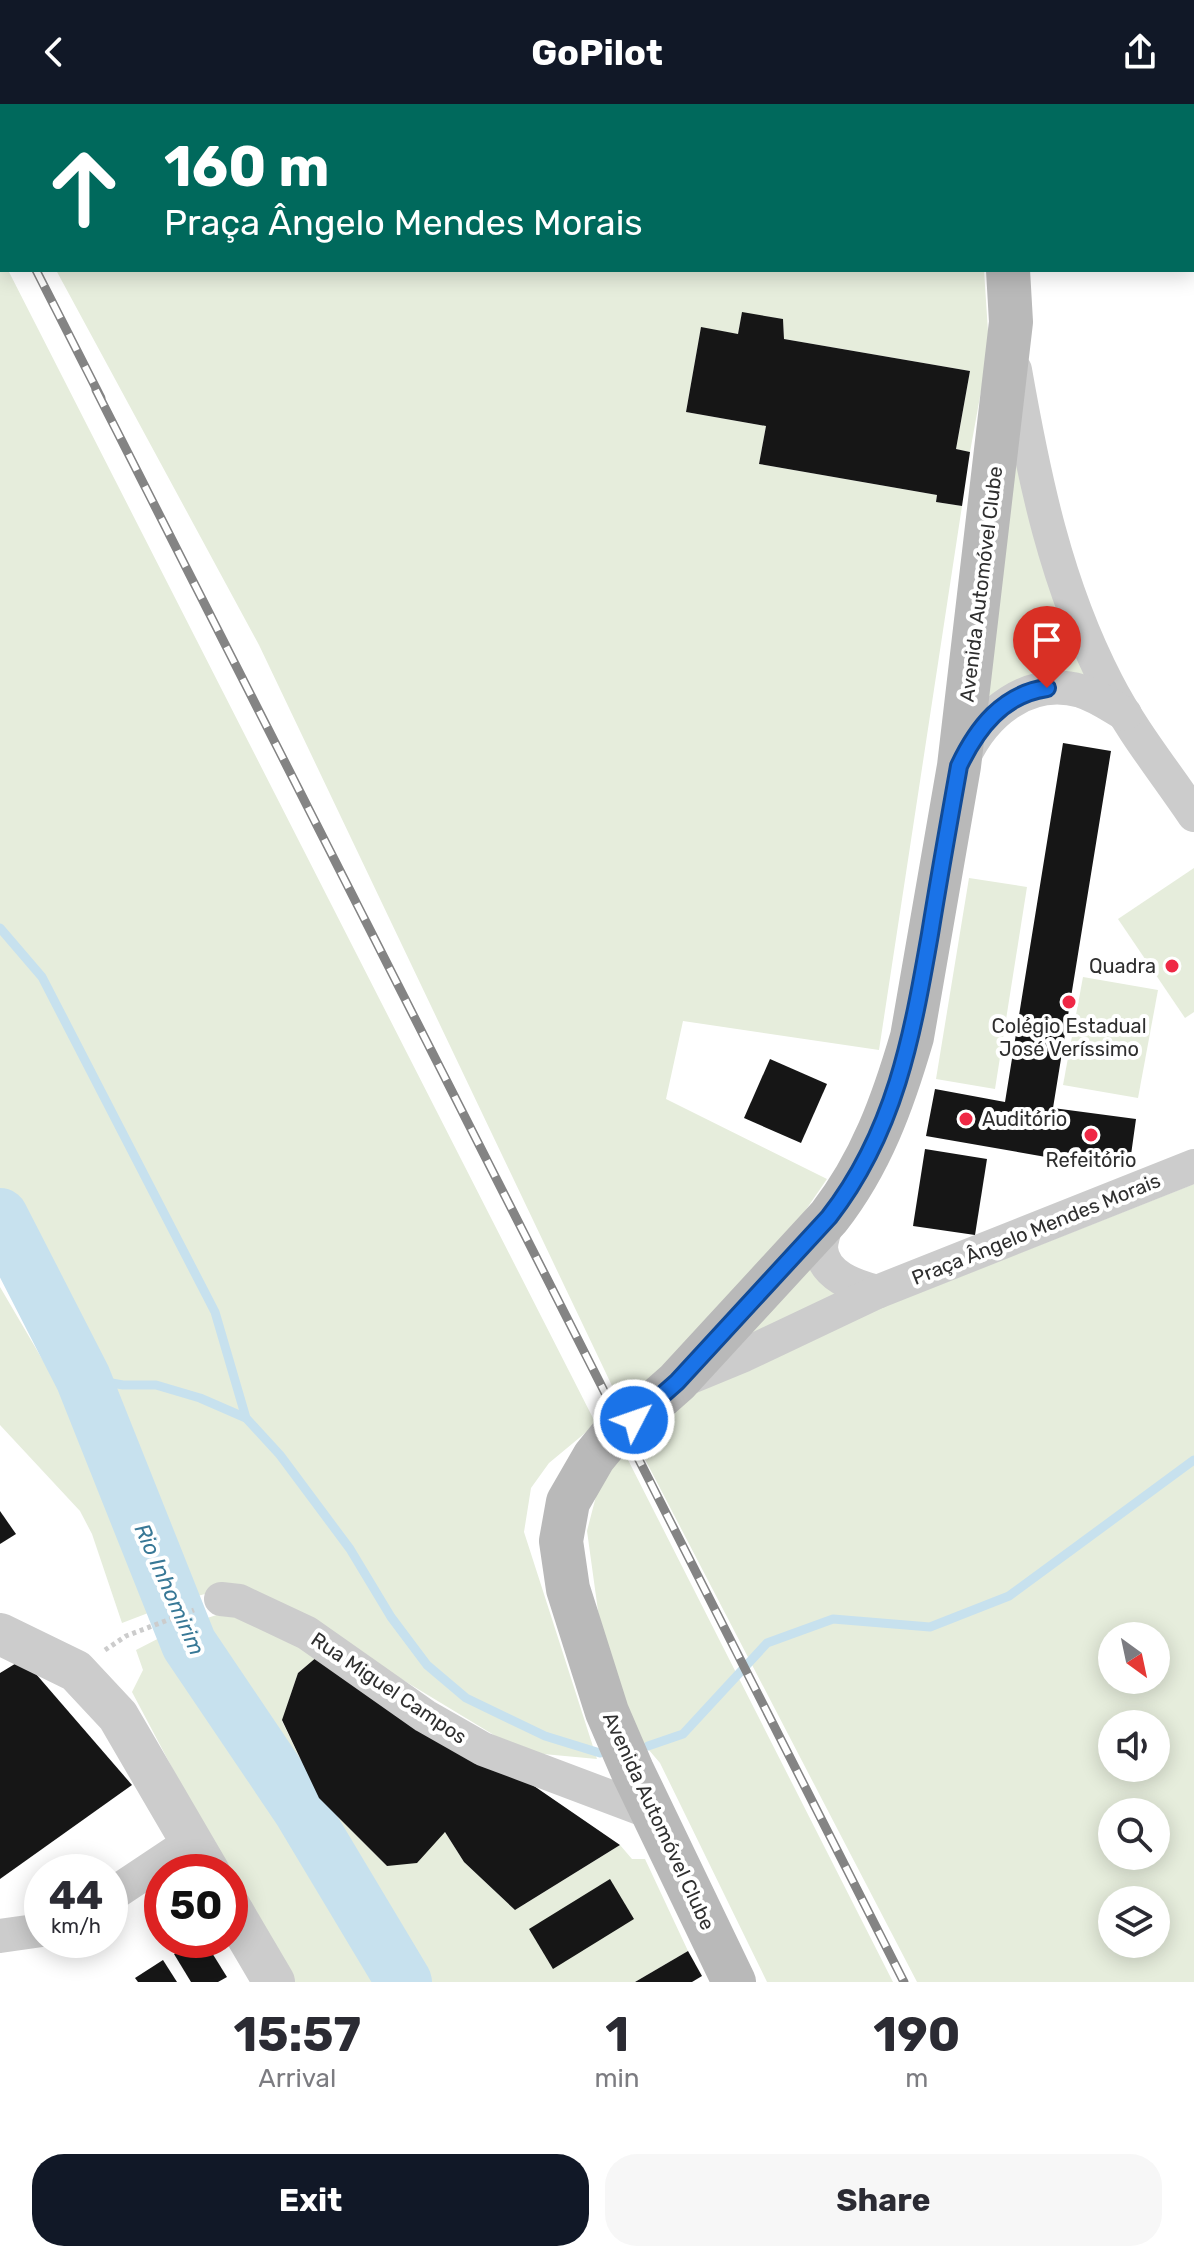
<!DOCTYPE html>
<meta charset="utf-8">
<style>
body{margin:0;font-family:Rubik,sans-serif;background:#f7f7f7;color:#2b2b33;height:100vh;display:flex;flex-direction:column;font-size:30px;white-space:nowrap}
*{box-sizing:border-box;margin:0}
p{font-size:26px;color:#7c7c81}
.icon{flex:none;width:44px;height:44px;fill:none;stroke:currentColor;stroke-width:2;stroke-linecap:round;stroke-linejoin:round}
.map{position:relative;height:1878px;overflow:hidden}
.drawer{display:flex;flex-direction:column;background:#fff;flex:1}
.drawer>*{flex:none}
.guide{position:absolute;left:0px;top:0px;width:1194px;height:168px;box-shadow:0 4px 20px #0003;background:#00695c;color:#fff;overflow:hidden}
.needle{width:52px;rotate:147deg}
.controls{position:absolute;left:1098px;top:1518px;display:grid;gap:16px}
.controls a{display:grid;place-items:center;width:72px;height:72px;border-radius:50%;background:#fff;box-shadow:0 4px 20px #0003;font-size:40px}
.speed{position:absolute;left:24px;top:1750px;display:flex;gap:16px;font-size:40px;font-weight:700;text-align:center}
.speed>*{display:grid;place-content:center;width:104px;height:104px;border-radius:50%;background:#fff;box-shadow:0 4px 20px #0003;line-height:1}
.speed small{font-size:20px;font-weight:400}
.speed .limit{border:12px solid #d22;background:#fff;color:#111}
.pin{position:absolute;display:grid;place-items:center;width:68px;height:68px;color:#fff;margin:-82px -34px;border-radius:50% 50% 50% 0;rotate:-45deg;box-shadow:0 0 8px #0007}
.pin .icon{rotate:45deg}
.me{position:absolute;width:88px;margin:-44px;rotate:49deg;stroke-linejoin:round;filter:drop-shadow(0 0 6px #0008)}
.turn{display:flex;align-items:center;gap:28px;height:168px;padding:0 32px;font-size:36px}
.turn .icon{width:104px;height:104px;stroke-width:2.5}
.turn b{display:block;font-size:56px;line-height:68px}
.eta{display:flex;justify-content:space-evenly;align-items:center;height:136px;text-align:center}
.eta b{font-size:48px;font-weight:700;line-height:56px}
.cta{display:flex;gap:16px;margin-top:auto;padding:16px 32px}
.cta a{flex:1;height:92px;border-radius:32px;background:#111827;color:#fff;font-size:32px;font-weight:700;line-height:92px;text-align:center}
.cta a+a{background:#f7f7f7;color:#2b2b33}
header{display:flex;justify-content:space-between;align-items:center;height:104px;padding:0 32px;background:#111827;color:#fff;font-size:36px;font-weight:700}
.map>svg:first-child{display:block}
.green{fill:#e6eddc;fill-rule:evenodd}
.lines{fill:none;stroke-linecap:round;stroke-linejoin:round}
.stream{stroke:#c7e1ee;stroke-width:9}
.river{stroke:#c7e1ee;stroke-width:56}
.building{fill:#161616}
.path{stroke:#ccc;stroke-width:5;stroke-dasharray:4 4;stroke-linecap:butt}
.minor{stroke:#ccc;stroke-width:34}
.tertiary{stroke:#ccc;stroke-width:42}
.secondary{stroke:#b9b9b9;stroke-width:44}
.rail-casing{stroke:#848484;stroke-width:9}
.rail{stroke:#fff;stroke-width:6;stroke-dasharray:18;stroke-linecap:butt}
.route-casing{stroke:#114b97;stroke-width:20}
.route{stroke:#1a73e8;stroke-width:14}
.poi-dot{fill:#ef2845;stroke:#fff;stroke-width:3}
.labels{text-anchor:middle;stroke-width:8;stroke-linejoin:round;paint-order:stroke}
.street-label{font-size:20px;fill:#2f2f2f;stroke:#fff}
.poi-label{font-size:20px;fill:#2f2f2f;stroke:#fff}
.water-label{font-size:22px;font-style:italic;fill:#387896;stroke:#fff}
</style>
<header><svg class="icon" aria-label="back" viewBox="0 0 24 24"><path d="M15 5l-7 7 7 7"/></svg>GoPilot<svg class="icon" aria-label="share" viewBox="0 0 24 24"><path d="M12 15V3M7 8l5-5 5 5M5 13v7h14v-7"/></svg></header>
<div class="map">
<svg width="1194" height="1878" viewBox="0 0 1194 1878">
<rect width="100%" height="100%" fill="#fff"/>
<g class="green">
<path d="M0,0H719L720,2H2V62Z"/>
<path d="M0,151L2,166H8L596,1320L549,1359L531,1384L524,1428L597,1655L522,1648L322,1527L232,1483L182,1496L104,1286L0,1085Z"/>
<path d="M56,166H984L989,243L970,348L956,345L970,267L784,235L783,215L742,209L738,230L701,224L686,308L766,322L759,360L937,391L936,398L962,402L879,946L683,917L666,995L827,1075L803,1110L624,1307L259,541Z"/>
<path d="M1011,218L1096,557L1081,587L987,616Z"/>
<path d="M1194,764V908L1185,914L1118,815Z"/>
<path d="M969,774L1027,783L995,985L936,975Z"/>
<path d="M1083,873L1158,886L1138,994L1063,981Z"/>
<path d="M1194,1080V1878H917L635,1336L681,1293L888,1201ZM1112,1532H1156V1576H1112ZM1112,1620H1156V1664H1112ZM1112,1708H1156V1752H1112ZM1112,1796H1156V1840H1112Z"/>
<path d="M821,1145L855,1182L677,1278Z"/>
<path d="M0,1183L62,1289L119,1406L156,1506L122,1519L92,1430L80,1407L0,1321Z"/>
<path d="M623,1346L893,1878H767L660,1659L637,1632L599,1514L587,1427L601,1373Z"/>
<path d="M233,1506L318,1552L298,1569L282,1617L319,1694L387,1762L445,1728L464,1758L515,1806L620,1741L632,1755H645L688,1847L635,1878H416L194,1518Z"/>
<path d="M171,1528L187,1559L393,1878H293L231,1775L132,1588L143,1566L136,1546Z"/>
</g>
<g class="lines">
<g class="stream">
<path d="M0,824L42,873L215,1208L246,1314"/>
<path d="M83,1274L123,1281H156L200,1294L246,1314L280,1351L350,1445L391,1513L427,1561L466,1594L545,1632L600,1649"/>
<path d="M648,1642L683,1630L767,1539L833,1515L930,1523L1009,1492L1194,1356"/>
</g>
<path class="river" d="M0,1112L83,1274L189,1540L301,1706L404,1878"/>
</g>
<g class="building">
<path d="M742,208L783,215L784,235L970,267L956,345L970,348L962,402L936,398L937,391L759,360L766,322L686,308L701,223L738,230Z"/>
<path d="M1063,639L1111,647L1053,1004L1136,1015L1130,1058L1047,1047L1046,1053L926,1032L935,985L1005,998Z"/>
<path d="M770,955L827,980L801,1039L744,1014Z"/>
<path d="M925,1045L987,1055L975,1131L913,1122Z"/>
<path d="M0,1407L16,1430L0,1440Z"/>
<path d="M318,1552L534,1682L620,1741L515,1806L464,1758L445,1728L417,1759L387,1762L319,1694L282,1616L298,1569Z"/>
<path d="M23,1555L132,1681L0,1775V1569Z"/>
<path d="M610,1775L634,1815L553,1865L529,1825Z"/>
<path d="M162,1791V1829L145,1801Z"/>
<path d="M196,1836H204L227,1873L218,1878H191L174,1850Z"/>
<path d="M688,1847L702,1872L692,1878H635Z"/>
<path d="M163,1856L177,1878H138L135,1874Z"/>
</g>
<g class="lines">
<path class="path" d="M105,1546L126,1532L194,1506"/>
<g class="minor">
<path d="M1015,266C1034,374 1056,481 1107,579C1131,626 1165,668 1194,711"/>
<path d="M963,655C984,609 1028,572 1081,587C1097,592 1111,602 1125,610"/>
<path d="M829,1113C826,1122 821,1135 821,1144C823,1172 855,1182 877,1188"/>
<path d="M681,1277L744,1251L877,1188L1194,1062"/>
<path d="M221,1495L239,1497L307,1529L425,1612L483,1645L653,1709"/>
<path d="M110,1792L191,1738"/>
<path d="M0,1832L42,1826"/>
</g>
<g class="tertiary">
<path d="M0,1530L76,1567L118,1612L209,1768"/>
<path d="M230,1803L274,1878"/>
</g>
<g class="secondary">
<path d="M983,0L984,2"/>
<path d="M634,1316L677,1278L829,1113C871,1059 893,998 912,933L959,662L1011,218L1008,166"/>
<path d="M612,1331L594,1353L568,1398L561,1437L568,1485L607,1608L632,1666L734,1878"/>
</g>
<g class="rail-casing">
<g id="rail">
<path d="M0,95L2,99"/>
<path d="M36,166L101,294"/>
<path d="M96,286L904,1878"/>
</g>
</g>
<use href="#rail" class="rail"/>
</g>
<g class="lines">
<g class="route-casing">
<path id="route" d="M634,1316L677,1278L829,1113C895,1028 912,933 930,830C939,774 949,718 959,662C977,624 1003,590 1047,584"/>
</g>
<use href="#route" class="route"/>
</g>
<g class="poi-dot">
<circle cx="1172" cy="862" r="8"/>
<circle cx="1069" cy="898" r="8"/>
<circle cx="966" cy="1015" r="8"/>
<circle cx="1091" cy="1031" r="8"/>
</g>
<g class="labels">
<g class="street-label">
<text transform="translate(981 480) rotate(-83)" y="7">Avenida Automóvel Clube</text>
<text transform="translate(1036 1125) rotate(-22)" y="7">Praça Ângelo Mendes Morais</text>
<text transform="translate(389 1584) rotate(34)" y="7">Rua Miguel Campos</text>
<text transform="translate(659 1717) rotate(65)" y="7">Avenida Automóvel Clube</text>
</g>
<g class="poi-label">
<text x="1156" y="869" text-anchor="end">Quadra</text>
<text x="1069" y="929">Colégio Estadual<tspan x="1069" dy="23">José Veríssimo</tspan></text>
<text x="982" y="1022" text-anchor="start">Auditório</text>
<text x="1091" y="1063">Refeitório</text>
</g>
<g class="water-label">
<text transform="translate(170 1485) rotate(66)" y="8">Rio Inhomirim</text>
</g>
</g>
</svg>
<div class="controls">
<a><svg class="needle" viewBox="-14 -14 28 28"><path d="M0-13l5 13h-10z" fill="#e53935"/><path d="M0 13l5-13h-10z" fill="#7c7c81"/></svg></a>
<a><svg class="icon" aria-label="sound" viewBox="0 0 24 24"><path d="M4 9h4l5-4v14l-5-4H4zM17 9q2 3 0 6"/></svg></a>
<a><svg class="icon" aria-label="search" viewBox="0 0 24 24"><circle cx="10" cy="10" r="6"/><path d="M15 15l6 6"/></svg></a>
<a><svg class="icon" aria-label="layers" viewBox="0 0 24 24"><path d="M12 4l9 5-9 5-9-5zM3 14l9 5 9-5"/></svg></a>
</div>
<div class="speed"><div>44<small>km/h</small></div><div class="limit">50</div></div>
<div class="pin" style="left:1047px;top:584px;background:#d93025"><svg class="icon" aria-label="arrive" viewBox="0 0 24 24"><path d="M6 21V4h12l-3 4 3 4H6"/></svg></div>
<svg class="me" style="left:634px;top:1316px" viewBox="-20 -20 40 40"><circle r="17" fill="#1a73e8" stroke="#fff" stroke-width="3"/><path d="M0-11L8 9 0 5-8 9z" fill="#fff"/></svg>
<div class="guide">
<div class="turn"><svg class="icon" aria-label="ahead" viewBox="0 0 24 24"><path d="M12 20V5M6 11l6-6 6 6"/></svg><div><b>160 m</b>Praça Ângelo Mendes Morais</div></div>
</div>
</div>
<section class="drawer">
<div class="eta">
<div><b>15:57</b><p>Arrival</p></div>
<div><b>1</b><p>min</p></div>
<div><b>190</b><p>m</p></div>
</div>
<div class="cta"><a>Exit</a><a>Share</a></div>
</section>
